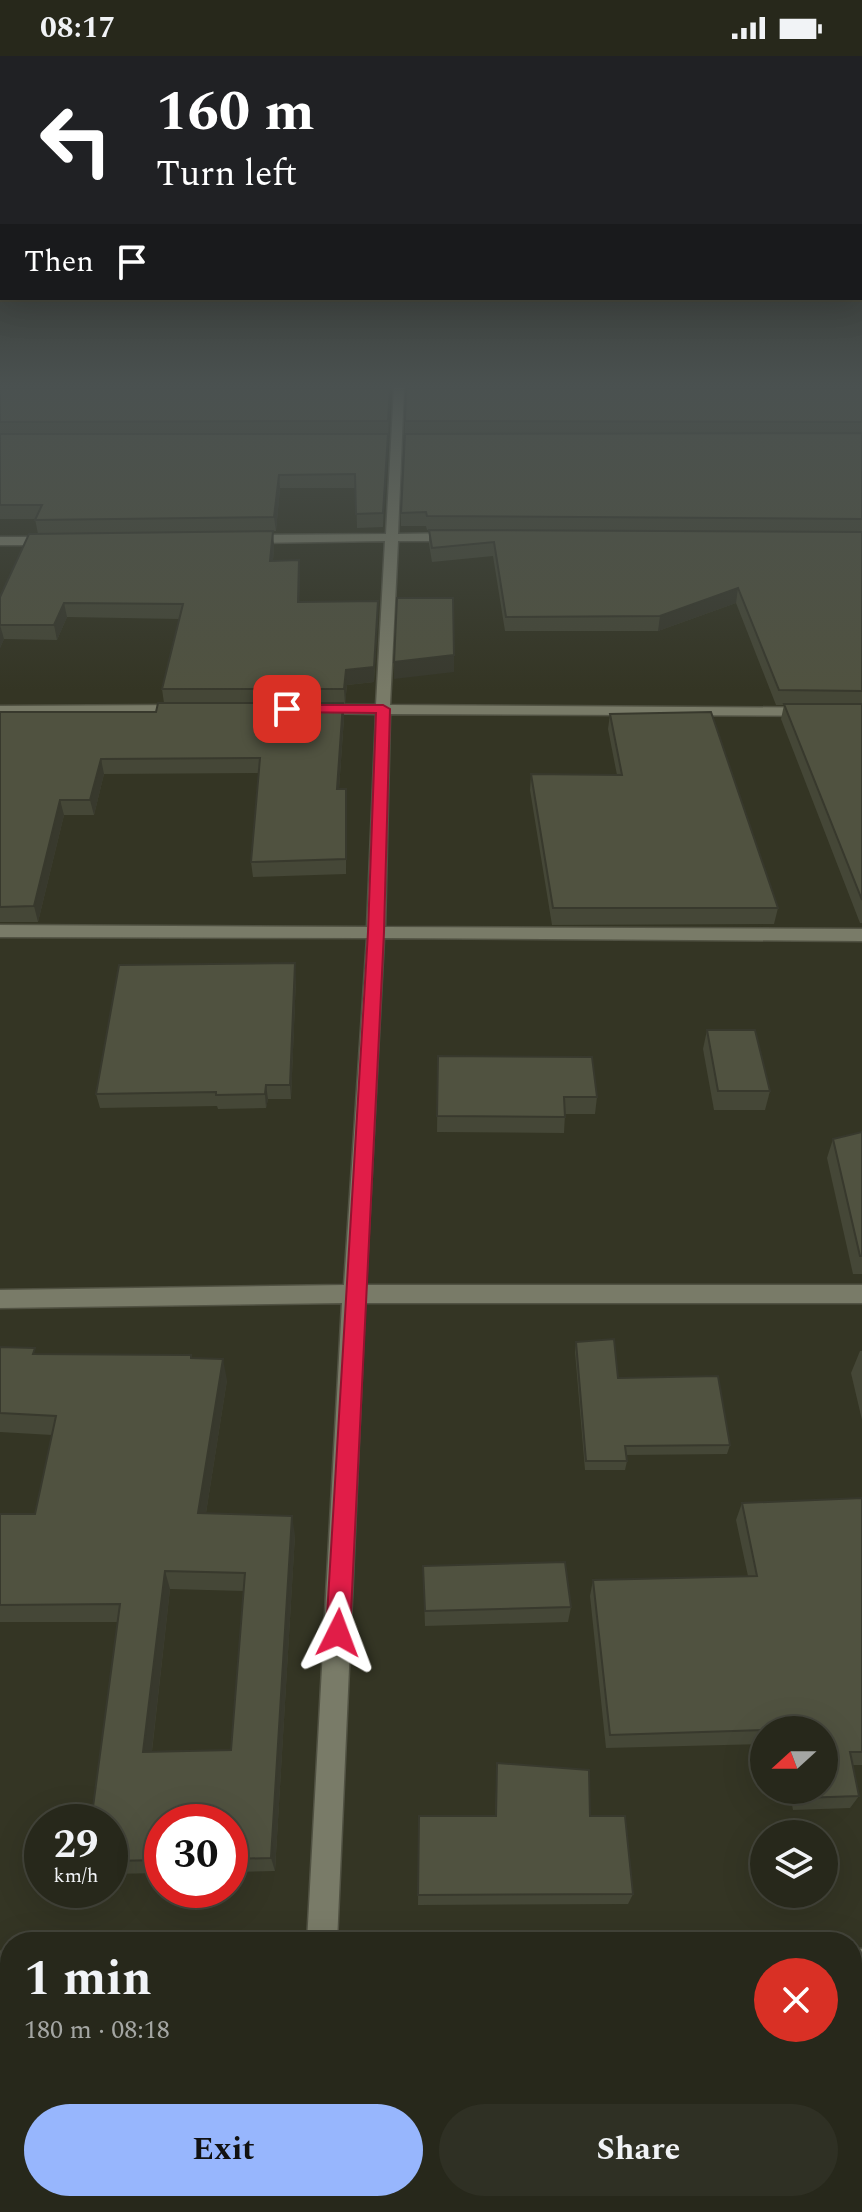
<!DOCTYPE html>
<meta charset="utf-8">
<style>
body{margin:0;font-family:Spectral,serif;background:#2f3024;color:#f1f3f6;height:100vh;display:flex;flex-direction:column;font-size:30px;white-space:nowrap}
*{box-sizing:border-box;margin:0}
p{font-size:26px;color:#a4a6a3}
.icon{flex:none;width:44px;height:44px;fill:none;stroke:currentColor;stroke-width:2;stroke-linecap:round;stroke-linejoin:round}
.map{position:relative;flex:1;overflow:hidden}
.drawer{position:absolute;left:0px;top:1876px;width:862px;height:280px;display:flex;flex-direction:column;background:#27281b;border-radius:32px 32px 0 0;box-shadow:0 8px 32px #0002,0 0 0 2px #43443a}
.drawer>*{flex:none}
.guide{position:absolute;left:0px;top:0px;width:862px;height:244px;box-shadow:0 8px 32px #0002,0 0 0 2px #43443a;background:#202124;color:#fff;overflow:hidden}
.needle{width:52px;rotate:249deg}
.fabs{position:absolute;left:750px;top:1660px;display:grid;gap:16px}
.fabs a{display:grid;place-items:center;width:88px;height:88px;border-radius:50%;background:#27281b;box-shadow:0 8px 32px #0002,0 0 0 2px #43443a;font-size:40px}
.speed{position:absolute;left:24px;top:1748px;display:flex;gap:16px;font-size:40px;font-weight:700;text-align:center}
.speed>*{display:grid;place-content:center;width:104px;height:104px;border-radius:50%;background:#27281b;box-shadow:0 8px 32px #0002,0 0 0 2px #43443a;line-height:1}
.speed small{font-size:20px;font-weight:400}
.speed .limit{border:12px solid #d22;background:#fff;color:#111}
.pin{position:absolute;display:grid;place-items:center;width:68px;height:68px;color:#fff;margin:-34px;border-radius:16px;box-shadow:0 4px 12px #0006}
.me{position:absolute;width:88px;margin:-44px;rotate:3deg;stroke-linejoin:round;filter:drop-shadow(0 0 6px #0008)}
.turn{display:flex;align-items:center;gap:28px;height:168px;padding:0 24px;font-size:36px}
.turn .icon{width:104px;height:104px;stroke-width:2.5}
.turn b{display:block;font-size:56px;line-height:68px}
.then{display:flex;align-items:center;height:76px;padding:0 24px;background:#0003;gap:16px;font-size:30px}
.round{display:grid;place-items:center;flex:none;width:84px;height:84px;border-radius:42px;background:#2f3024}
.overview{display:flex;align-items:center;justify-content:space-between;height:136px;padding:0 24px}
h1{font-size:48px;font-weight:700;line-height:60px}
.button{display:flex;gap:16px;margin-top:auto;padding:16px 24px}
.button a{flex:1;height:92px;border-radius:48px;background:#97b6fd;color:#111;font-size:32px;font-weight:700;line-height:92px;text-align:center}
.button a+a{background:#2f3024;color:#f1f3f6}
.status{display:flex;justify-content:space-between;align-items:center;height:56px;padding:0 40px;background:#27281b;direction:ltr}
.status svg{height:22px;fill:currentColor}
.map>svg:first-child{display:block}
.lines{fill:none;stroke-linecap:round;stroke-linejoin:round}
.minor-casing{stroke:#515243;stroke-width:3}
.minor{fill:#797b68;fill-rule:evenodd}
.wall{fill:#454737;fill-rule:evenodd}
.shaded-wall{fill:#38392d}
.building{fill:#505240;stroke:#38392d;stroke-width:2;fill-rule:evenodd}
.route{fill:#e11d48;stroke:#92132f;stroke-width:2}
</style>
<div class="status"><b>08:17</b><svg viewBox="0 0 49 12"><path d="M0 12V9h3v3zM5 12V6h3v6zM10 12V3h3v9zM15 12V0h3v12zM26 1h20v11H26zM47 4h2v5h-2z"/></svg></div>
<div class="map">
<svg width="862" height="2156" viewBox="0 0 862 2156">
<rect width="100%" height="100%" fill="#343524"/>
<g class="lines">
<g class="minor-casing">
<g id="minor">
<path d="M394,332H404L398,478L456,477L462,481L456,485H398L390,649L862,652V660L390,658L385,871L862,873V885L384,882L366,1229H862V1247H365L337,1886H307L342,1247L0,1252V1234L344,1229L367,882L0,881V869L367,871L376,658L318,657L311,653L318,649H376L385,485L248,487L242,483L248,479L386,478Z"/>
<path d="M0,481H52L58,485L52,489H0Z"/>
<path d="M182,649L187,650V656L0,658V650Z"/>
<rect x="852" y="1893" width="10" height="30"/>
<rect x="0" y="1896" width="10" height="30"/>
<path d="M292,2146H326L325,2156H291Z"/>
</g>
</g>
<use href="#minor" class="minor"/>
</g>
<g class="wall">
<path d="M0,332H391L383,471L357,472L356,432H280L276,475L38,478L35,463H0Z"/>
<path d="M862,332V867H860L781,663L784,649H776L736,547L658,575H505L493,500L432,506L429,488V474L490,475L427,474L426,470H401V457L405,365Z"/>
<path d="M274,489L273,505L300,518L299,546L378,560L374,626L347,629L345,648H344V662L339,733H346V818L253,821L251,806L259,717L104,718L94,759H64L38,866H0V656H156L164,647L162,633L179,563L67,561L57,584L4,583L0,592V541Z"/>
<path d="M610,658L778,852L774,868L552,869L530,734L531,718L617,719L608,673Z"/>
<path d="M296,922L291,1043H268L266,1052L218,1053L217,1050L100,1052L96,1038Z"/>
<path d="M707,974L770,1035L765,1054H714L703,993Z"/>
<path d="M438,1000L597,1041L595,1058H565L564,1077L437,1076Z"/>
<path d="M862,1076V1218H853L827,1102L833,1083Z"/>
<path d="M576,1286L618,1322L730,1389L727,1398L626,1399L627,1405L625,1414H585L575,1296Z"/>
<path d="M0,1291L37,1298L191,1299L192,1302L227,1324L206,1457L295,1479L275,1815L230,1816V1766H162V1817L110,1818V1766L118,1566H0V1458H35L52,1379L0,1376ZM170,1533L244,1535L231,1694L152,1695Z"/>
<path d="M860,1295H862V1364L851,1317Z"/>
<path d="M862,1442V1709H853L859,1740L850,1752L793,1754L789,1734H824V1674H764V1688L606,1692L590,1540L593,1524L748,1520L736,1464L742,1447Z"/>
<path d="M423,1510L571,1551L568,1566L425,1570Z"/>
<path d="M497,1707L590,1760L633,1838L628,1848L418,1849L419,1760H495Z"/>
<path d="M0,2023H10V2093L0,2094Z"/>
<path d="M862,2103V2129L858,2105Z"/>
<path d="M660,2146H852L862,2156H598L603,2151L661,2155Z"/>
</g>
<g class="shaded-wall">
<path d="M390,332H391L388,378V365Z"/>
<path d="M388,378V391L383,471V457Z"/>
<path d="M279,419L280,432L276,475L274,461Z"/>
<path d="M273,475L274,489L272,519L270,505Z"/>
<path d="M299,504L300,518L299,560L298,546Z"/>
<path d="M738,532L736,547L658,575L660,560Z"/>
<path d="M378,545L374,626L347,629L345,648L344,633L346,614Z"/>
<path d="M64,547L67,561L57,584L54,569Z"/>
<path d="M0,569L4,583L0,592Z"/>
<path d="M454,599V616L394,623V606Z"/>
<path d="M343,647L344,662L338,748L337,733Z"/>
<path d="M101,703L104,718L94,759L90,744Z"/>
<path d="M346,733L347,748L346,818Z"/>
<path d="M60,744L64,759L38,866L34,850Z"/>
<path d="M295,907L296,922L291,1043L290,1029Z"/>
<path d="M266,1029L268,1043L266,1052L265,1038Z"/>
<path d="M223,1303L227,1324L203,1476L198,1457Z"/>
<path d="M292,1460L295,1479L275,1815L271,1802Z"/>
<path d="M165,1515L170,1533L150,1711L143,1696Z"/>
<path d="M90,2146H101L100,2156H89Z"/>
</g>
<g class="building">
<path d="M0,332H390L388,365L0,366Z"/>
<path d="M406,332H862V366L405,365Z"/>
<path d="M862,377V463L427,460L426,456L401,457L405,378Z"/>
<path d="M0,378H388L383,457L356,458L355,418L279,419L274,461L35,464L42,449H0Z"/>
<path d="M429,474L862,476V635L779,634L738,532L660,560L506,561L494,486L432,492Z"/>
<path d="M273,475L270,505L299,504L298,546L378,545L374,611L346,614L344,633H162L183,548L64,547L54,569H0V541L29,478Z"/>
<path d="M397,542H453L454,599L394,606Z"/>
<path d="M158,647H343L337,733H346V803L251,806L260,702L101,703L90,744H60L34,850L0,851V656H156Z"/>
<path d="M784,648H862V844Z"/>
<path d="M711,656L778,852H553L531,718L622,719L610,658Z"/>
<path d="M295,907L290,1029H266L265,1038L216,1039V1036L96,1038L119,909Z"/>
<path d="M707,974H755L770,1035H718Z"/>
<path d="M438,1000L592,1001L597,1041H564L565,1061L437,1060Z"/>
<path d="M862,1076V1200H860L833,1083Z"/>
<path d="M614,1283L618,1322L718,1320L730,1389L625,1390L627,1405H586L576,1286Z"/>
<path d="M0,1291L35,1292L33,1298L191,1299V1302L223,1303L198,1457L292,1460L271,1802L230,1803V1766H162V1804L110,1805V1766H91L120,1548L0,1549V1458H35L56,1360L0,1357ZM165,1515L245,1517L231,1694L143,1696Z"/>
<path d="M862,1442V1696H850L859,1740L801,1742L800,1734H824V1674H764L610,1679L593,1524L757,1520L742,1447Z"/>
<path d="M565,1506L571,1551L425,1555L423,1510Z"/>
<path d="M497,1707L589,1714L590,1760H625L633,1838L418,1839L419,1760H496Z"/>
<path d="M0,2023H10V2085L0,2086Z"/>
<path d="M862,2129V2156H603V2151L669,2155L668,2146H852V2130Z"/>
<path d="M10,2136V2146H90L89,2156H7Z"/>
<rect x="448" y="2146" width="41" height="10"/>
</g>
<linearGradient id="sky" x2="0" y2="1"><stop stop-color="#1d1d14"/><stop offset="0.52" stop-color="#4a5150"/><stop offset="1" stop-color="#4a5150" stop-opacity="0"/></linearGradient>
<rect width="862" height="634" fill="url(#sky)"/>
<path class="route" d="M287,649H383L390,653L384,876L350,1577L346,1586L338,1589L329,1586L326,1577L368,876L376,657L283,656V650Z"/>
</svg>
<div class="fabs">
<a><svg class="needle" viewBox="-14 -14 28 28"><path d="M0-13l5 13h-10z" fill="#e53935"/><path d="M0 13l5-13h-10z" fill="#a4a6a3"/></svg></a>
<a><svg class="icon" aria-label="layers" viewBox="0 0 24 24"><path d="M12 4l9 5-9 5-9-5zM3 14l9 5 9-5"/></svg></a>
</div>
<div class="speed"><div>29<small>km/h</small></div><div class="limit">30</div></div>
<div class="pin" style="left:287px;top:653px;background:#d93025"><svg class="icon" aria-label="arrive" viewBox="0 0 24 24"><path d="M6 21V4h12l-3 4 3 4H6"/></svg></div>
<svg class="me" style="left:338px;top:1577px" viewBox="-20 -20 40 40"><path d="M0-17L14 15 0 8-14 15z" fill="#e11d48" stroke="#fff" stroke-width="4"/></svg>
<div class="guide">
<div class="turn"><svg class="icon" aria-label="left" viewBox="0 0 24 24"><path d="M17 20v-9H6M10 6l-5 5 5 5"/></svg><div><b>160 m</b>Turn left</div></div>
<div class="then">Then<svg class="icon" aria-label="arrive" viewBox="0 0 24 24"><path d="M6 21V4h12l-3 4 3 4H6"/></svg></div>
</div>
<section class="drawer">
<div class="overview"><div><h1>1 min</h1><p>180 m · 08:18</p></div><a class="round" style="background:#d93025;color:#fff"><svg class="icon" aria-label="close" viewBox="0 0 24 24"><path d="M6 6l12 12M18 6L6 18"/></svg></a></div>
<div class="button"><a>Exit</a><a>Share</a></div>
</section>
</div>
